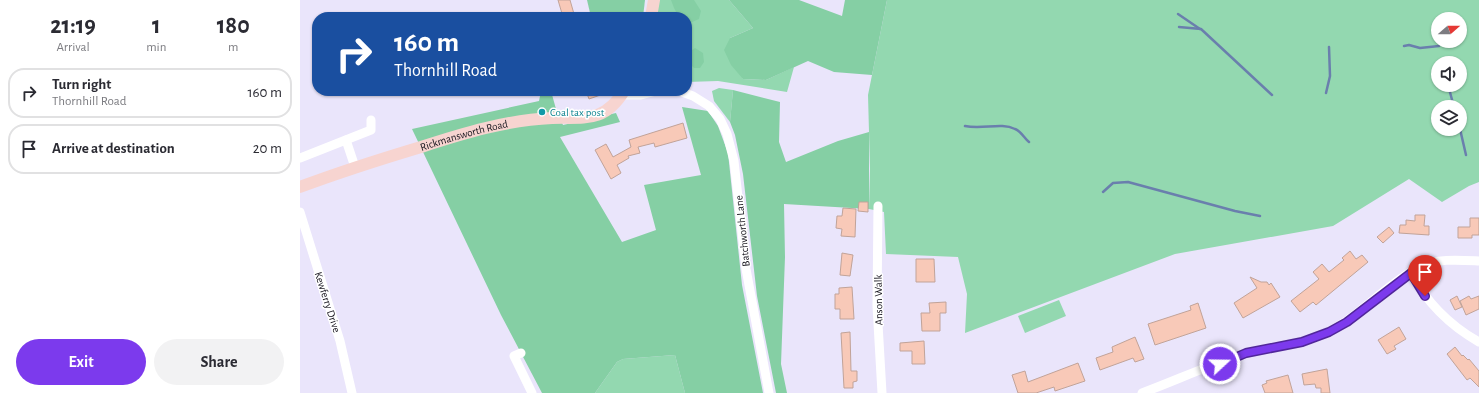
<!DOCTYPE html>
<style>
body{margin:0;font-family:"Alegreya Sans",sans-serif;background:#f2f2f3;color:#2b2b33;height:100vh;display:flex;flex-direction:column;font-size:15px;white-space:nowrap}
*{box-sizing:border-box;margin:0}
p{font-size:13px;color:#7c7c81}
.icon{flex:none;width:22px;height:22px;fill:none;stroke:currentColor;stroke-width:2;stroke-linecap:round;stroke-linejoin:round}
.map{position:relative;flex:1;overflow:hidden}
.sheet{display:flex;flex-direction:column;background:#fff;width:300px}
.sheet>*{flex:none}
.top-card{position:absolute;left:12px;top:12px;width:380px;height:84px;border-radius:16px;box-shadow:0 1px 3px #0004;background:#1a4fa0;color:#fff;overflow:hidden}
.needle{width:26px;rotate:70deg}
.fabs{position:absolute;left:1131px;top:12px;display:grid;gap:8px}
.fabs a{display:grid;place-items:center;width:36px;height:36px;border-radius:50%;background:#fff;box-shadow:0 1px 3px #0004;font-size:20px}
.pin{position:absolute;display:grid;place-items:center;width:34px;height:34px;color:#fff;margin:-41px -17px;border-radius:50% 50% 50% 0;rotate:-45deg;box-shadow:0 0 4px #0007}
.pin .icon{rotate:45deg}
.me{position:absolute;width:44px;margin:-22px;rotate:69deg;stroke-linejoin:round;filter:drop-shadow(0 0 3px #0008)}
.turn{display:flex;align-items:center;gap:14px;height:84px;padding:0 16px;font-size:18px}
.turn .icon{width:52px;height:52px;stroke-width:2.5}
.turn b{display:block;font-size:28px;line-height:34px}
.eta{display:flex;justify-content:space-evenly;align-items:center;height:68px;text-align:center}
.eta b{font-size:24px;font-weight:600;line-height:28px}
.button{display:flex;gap:8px;margin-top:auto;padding:8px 16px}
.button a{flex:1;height:46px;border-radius:24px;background:#7c3aed;color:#fff;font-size:16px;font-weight:600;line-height:46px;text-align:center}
.button a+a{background:#f2f2f3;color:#2b2b33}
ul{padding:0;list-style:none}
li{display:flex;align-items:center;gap:12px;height:50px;margin:0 8px 6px;padding:0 8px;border:2px solid #e1e1e2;border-radius:16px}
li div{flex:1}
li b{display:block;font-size:15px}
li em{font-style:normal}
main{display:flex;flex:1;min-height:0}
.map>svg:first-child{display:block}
.green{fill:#93d8b0;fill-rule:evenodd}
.forest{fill:#85cfa4}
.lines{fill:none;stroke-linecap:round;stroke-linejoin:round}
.stream{stroke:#6a7fad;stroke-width:2.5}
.building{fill:#f8c9b8;stroke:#c1a399}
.minor{stroke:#fff;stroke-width:9}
.major{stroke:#f7d4d0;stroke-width:12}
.route-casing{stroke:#51269a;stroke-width:10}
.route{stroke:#7c3aed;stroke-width:7}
.culture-dot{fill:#0f9aa8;stroke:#fff;stroke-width:1.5}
.labels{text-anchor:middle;stroke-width:3;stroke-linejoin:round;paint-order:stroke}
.culture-label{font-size:11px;fill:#0d838f;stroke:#fff;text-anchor:start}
.street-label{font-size:11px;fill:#17151e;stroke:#fff}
</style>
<main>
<section class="sheet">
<div class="eta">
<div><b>21:19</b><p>Arrival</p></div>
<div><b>1</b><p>min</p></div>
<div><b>180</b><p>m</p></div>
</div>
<ul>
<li><svg class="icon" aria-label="right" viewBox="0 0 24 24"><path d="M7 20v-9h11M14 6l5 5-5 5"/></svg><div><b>Turn right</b><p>Thornhill Road</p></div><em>160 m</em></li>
<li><svg class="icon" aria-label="arrive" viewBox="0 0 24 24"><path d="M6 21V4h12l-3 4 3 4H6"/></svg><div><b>Arrive at destination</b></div><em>20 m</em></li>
</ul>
<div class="button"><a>Exit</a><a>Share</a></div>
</section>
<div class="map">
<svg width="1179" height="393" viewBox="0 0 1179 393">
<rect width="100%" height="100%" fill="#eae5fb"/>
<g class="green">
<path d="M359,0H429L453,28L430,38L443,79L466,80L494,67L487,92L418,81L387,82V17H356Z"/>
<path d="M587,0H1179V182L1169,186L1142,202L1109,179L1033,226L875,254L665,333L667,294L658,257L586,254L584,212L569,209L570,169L568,95ZM1138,19H1160V41H1138ZM1138,63H1160V85H1138ZM1138,107H1160V129H1138Z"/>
<path d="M419,88L433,90L430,122L414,101L412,91Z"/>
<path d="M759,300L766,316L725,333L718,316Z"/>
<path d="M375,355L385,393H295L317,362L323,359Z"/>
</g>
<g class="forest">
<path d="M287,0H345L343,17H291Z"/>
<path d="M371,0H394L401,11L399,19L390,23L387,22V17H379L374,8Z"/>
<path d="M429,0H499L542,16L545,0H587L572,75L534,72L508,61L466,80L443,79L431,65L424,50L430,38L453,28Z"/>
<path d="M395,48L403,53L404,62L400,68H394L390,64L388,53Z"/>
<path d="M433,90L480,102L479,142L486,162L538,141L569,132V209L484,204L485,257L481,364L487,393H476L457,296L443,174L435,135L430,122Z"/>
<path d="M241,91H251L256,109L263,125L316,113L320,122L260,137L322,242L356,230L344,185L401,175L382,107L408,111L418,126L428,153L442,285L463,393H385L375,355L323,359L317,362L295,393H242L201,315L112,129L239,101Z"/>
</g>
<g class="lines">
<g class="stream">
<path d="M878,14L900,29"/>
<path d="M879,27L901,29L972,95"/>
<path d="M1104,46L1109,45L1120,48L1139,46"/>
<path d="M1143,59V63"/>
<path d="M1148,85L1154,107"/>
<path d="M1026,93L1030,76L1029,47"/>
<path d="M665,126C682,130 701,122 715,129C721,131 724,138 729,142"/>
<path d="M1160,129L1166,155"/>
<path d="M803,192L813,183L828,182L935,211L960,216"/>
</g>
</g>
<g class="building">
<path d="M258,0H270L274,14L263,17Z"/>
<path d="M286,91H309V92L289,99Z"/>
<path d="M383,123L387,138L355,147L354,143L338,147L340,153L328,156L329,158L317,165L321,173L311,179L295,150L306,144L313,157L331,147L329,140Z"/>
<path d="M559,202H568V212L558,211Z"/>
<path d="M543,208L556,209L555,237L541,236L542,229L536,228L537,216H542Z"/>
<path d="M1115,215H1125L1124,226H1129V235L1099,233L1100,225H1106V220L1115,221Z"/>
<path d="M1170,218H1179V235H1172V238H1158V227H1170Z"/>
<path d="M1089,227L1094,233L1083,243L1077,237Z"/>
<path d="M1050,251L1056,259L1062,255L1068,262L1016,305L1013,302L1000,312L991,301L1019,279L1013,272L1022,264L1029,272L1044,260L1042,258Z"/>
<path d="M542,253L553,255L550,276L540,275Z"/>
<path d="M616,259H634L635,282H616Z"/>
<path d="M950,277L961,282H967L969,285L971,283L980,297L943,318L934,303L957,288Z"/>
<path d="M552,287L554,319H540V309H535V294H539V288Z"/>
<path d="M1157,296L1162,307L1155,310L1150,300Z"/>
<path d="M1169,296L1171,299L1179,296V309L1166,315L1160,301Z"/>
<path d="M646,302V313H640V331H622L621,313H630L629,303Z"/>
<path d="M898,303L906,328L855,345L848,324L891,310L890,306Z"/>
<path d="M1099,327L1106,339L1094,346L1096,349L1087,354L1078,340Z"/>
<path d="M550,332L551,371H557V381L553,382V388H544L541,333Z"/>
<path d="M835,337L844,359L835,362L833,358L800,370L796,358L813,352L812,347Z"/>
<path d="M624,341L625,364H612V351H600V343Z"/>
<path d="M1155,347L1162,356L1163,355L1168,360L1169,359L1179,371V387L1170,378L1167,380L1147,354Z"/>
<path d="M778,363L785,381L755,391L754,387L736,393H718L712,375L725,371L728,382Z"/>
<path d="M1027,369L1030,393H1021V388H1016L1015,384L1004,385L1002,374Z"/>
<path d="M988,375L993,393H965L962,385L967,383L966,381Z"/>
</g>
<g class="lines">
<g class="minor">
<path d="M379,91L393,96L409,106L420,119L427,134L434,161L446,269L469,393"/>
<path d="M321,95H341L356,91"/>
<path d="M46,140L55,167"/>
<path d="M0,158L71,130V120"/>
<path d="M578,206L577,306L582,393"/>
<path d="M0,212L40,341L52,393"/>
<path d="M1111,273C1127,303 1149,325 1179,342"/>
<path d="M221,353L214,356L232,393"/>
<path d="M842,393C877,380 911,364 947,353C969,347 993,346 1014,338C1057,322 1081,287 1119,267C1137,258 1160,260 1179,261"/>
</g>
<g class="major">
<path d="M351,17L354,0"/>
<path id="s1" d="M0,187C40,172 81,159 121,147C164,133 207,120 252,118C285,117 304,123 324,91"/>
</g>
</g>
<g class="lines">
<g class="route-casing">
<path id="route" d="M920,364L946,353L1002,342L1029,332L1047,322L1111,273L1125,296"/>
</g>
<use href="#route" class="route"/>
</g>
<circle class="culture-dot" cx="242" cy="112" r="4"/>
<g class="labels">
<g class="culture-label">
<text x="250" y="116">Coal tax post</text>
</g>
<g class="street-label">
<text dy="4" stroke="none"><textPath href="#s1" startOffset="172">Rickmansworth Road</textPath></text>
<text transform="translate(442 231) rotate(-96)" y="4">Batchworth Lane</text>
<text transform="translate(578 300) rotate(-91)" y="4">Anson Walk</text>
<text transform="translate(28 302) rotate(72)" y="4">Kewferry Drive</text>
</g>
</g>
</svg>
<div class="fabs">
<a><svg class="needle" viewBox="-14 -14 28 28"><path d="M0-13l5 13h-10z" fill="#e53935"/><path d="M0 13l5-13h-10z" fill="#7c7c81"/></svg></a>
<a><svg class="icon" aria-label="sound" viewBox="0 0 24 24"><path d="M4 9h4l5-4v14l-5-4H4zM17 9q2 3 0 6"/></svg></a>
<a><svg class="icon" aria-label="layers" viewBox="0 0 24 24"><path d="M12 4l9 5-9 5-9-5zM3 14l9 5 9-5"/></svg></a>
</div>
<div class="pin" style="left:1125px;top:296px;background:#d93025"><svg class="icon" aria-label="arrive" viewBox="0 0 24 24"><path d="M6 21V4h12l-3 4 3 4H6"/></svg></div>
<svg class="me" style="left:920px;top:364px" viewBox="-20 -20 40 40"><circle r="17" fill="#7c3aed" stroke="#fff" stroke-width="3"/><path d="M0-11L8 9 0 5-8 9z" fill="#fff"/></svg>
<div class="top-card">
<div class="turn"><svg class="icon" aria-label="right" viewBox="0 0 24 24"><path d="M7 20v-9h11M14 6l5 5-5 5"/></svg><div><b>160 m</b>Thornhill Road</div></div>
</div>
</div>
</main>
